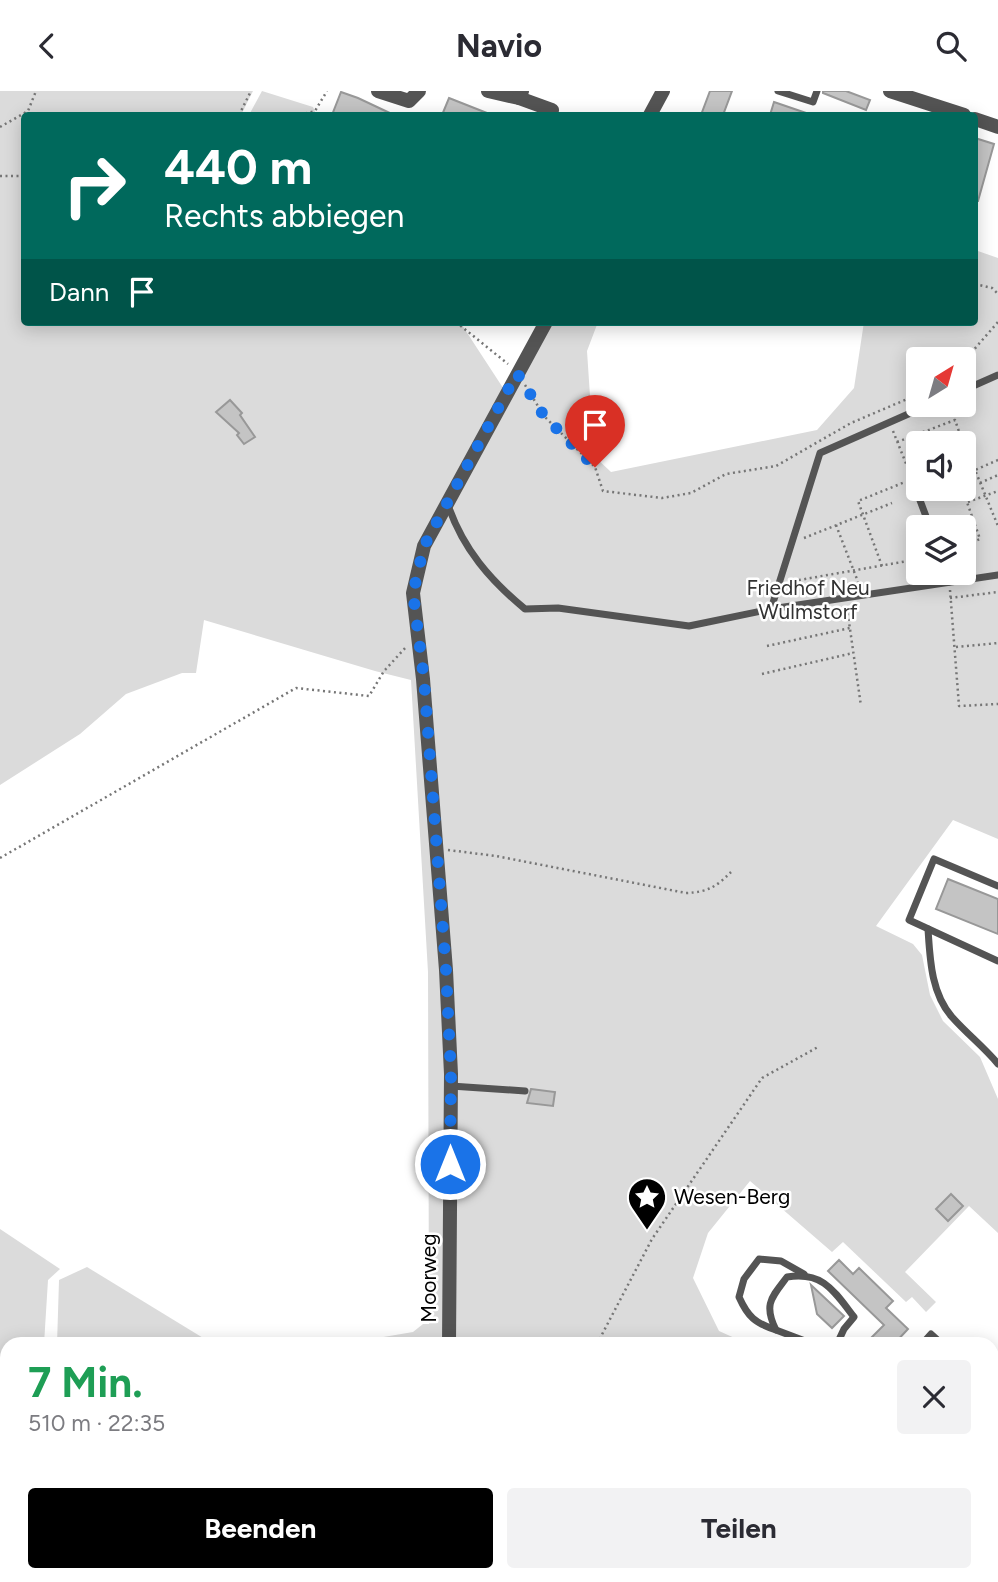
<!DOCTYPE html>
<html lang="de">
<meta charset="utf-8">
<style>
body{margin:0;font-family:Figtree,sans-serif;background:#f2f2f3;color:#2b2b33;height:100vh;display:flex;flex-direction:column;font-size:26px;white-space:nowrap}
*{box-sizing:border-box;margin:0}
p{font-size:23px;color:#7c7c81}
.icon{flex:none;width:38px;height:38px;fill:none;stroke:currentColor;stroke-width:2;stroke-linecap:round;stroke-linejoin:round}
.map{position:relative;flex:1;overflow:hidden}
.sheet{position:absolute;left:0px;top:1246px;width:999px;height:245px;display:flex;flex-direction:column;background:#fff;border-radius:21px 21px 0 0;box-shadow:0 4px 18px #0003}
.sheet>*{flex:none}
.hud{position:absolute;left:21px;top:21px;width:957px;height:214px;border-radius:7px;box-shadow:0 4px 18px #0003;background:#00695c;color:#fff;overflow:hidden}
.needle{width:46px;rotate:37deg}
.tools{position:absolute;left:906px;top:256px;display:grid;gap:14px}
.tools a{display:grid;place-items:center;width:70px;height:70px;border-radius:7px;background:#fff;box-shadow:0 4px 18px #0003;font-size:35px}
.pin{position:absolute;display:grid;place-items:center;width:60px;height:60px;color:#fff;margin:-72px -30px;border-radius:50% 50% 50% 0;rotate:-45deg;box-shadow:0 0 7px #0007}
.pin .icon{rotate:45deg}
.me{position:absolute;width:77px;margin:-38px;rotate:0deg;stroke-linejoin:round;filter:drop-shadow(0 0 5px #0008)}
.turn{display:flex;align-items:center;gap:24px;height:147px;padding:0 28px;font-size:32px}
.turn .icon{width:91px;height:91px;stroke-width:2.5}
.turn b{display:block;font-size:49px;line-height:60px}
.then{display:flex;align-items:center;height:66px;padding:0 28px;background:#0003;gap:14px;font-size:26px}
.round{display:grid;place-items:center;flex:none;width:74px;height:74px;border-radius:7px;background:#f2f2f3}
.overview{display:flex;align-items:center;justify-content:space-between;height:119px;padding:0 28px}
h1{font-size:42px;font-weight:700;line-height:52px;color:#1e9e55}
.button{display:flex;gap:14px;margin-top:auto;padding:14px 28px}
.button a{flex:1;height:80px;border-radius:7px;background:#000;color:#fff;font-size:28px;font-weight:700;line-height:80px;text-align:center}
.button a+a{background:#f2f2f3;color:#2b2b33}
header{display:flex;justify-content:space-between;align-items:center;height:91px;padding:0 28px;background:#fff;font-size:32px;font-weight:700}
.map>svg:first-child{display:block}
.green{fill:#dbdbdb;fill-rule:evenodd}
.building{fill:#c4c4c4;stroke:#989898;stroke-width:2}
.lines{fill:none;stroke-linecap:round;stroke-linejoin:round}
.path{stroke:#767676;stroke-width:2.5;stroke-dasharray:2 3.5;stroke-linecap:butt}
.service{stroke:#545454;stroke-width:7}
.minor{stroke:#545454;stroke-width:14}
.secondary{stroke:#212121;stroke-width:14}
.route{stroke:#1a73e8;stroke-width:12;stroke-dasharray:0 21.6}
.labels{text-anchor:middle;stroke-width:5;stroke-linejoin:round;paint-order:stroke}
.park-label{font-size:21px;fill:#323232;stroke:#fff}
.poi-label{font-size:21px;fill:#000;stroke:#fff;text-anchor:start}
.street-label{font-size:21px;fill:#000;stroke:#fff}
</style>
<header><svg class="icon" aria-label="back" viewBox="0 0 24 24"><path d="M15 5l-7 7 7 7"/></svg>Navio<svg class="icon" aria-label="search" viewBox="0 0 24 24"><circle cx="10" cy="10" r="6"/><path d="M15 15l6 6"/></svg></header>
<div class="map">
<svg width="998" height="1491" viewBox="0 0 998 1491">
<rect width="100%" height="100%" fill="#fff"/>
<g class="green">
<path d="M0,0H253L241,24H24V231H460L507,303L546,231H598L587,260L594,365L611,381L817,339L854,297L864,231H975V159L998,167V748L953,729L876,835L913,853L922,864L930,904L943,930L980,966L998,1008V1142L969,1115L905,1181L936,1211L926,1221L912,1206L906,1211L843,1151L832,1161L750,1090L708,1142L693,1187L719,1240L748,1253H342L413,1241L423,1233H429L428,881L411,589L375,580L204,529L196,582H182L126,603L80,643L0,694ZM919,268H964V313H919ZM919,352H964V397H919ZM919,436H964V481H919Z"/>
<path d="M262,0L313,16L316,23L249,24Z"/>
<path d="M0,1138L60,1178L48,1189L44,1253H7V1484H27L26,1491H0Z"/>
<path d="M87,1176L213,1253H57L59,1189Z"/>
<path d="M998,1317V1491H853L848,1484H992V1322Z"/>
<path d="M103,1484H433V1491H115Z"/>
</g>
<g class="building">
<path d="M710,0H732L723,24H701Z"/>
<path d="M823,0H846L870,9L866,19L823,2Z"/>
<path d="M341,1L358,7L394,24H332Z"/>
<path d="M449,7L492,24H442Z"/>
<path d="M774,11L809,23L808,24H770Z"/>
<path d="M975,47L994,53L978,110H975Z"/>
<path d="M230,309L242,322L240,324L255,346L244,353L237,344L239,342L216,321Z"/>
<path d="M948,788L998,808V843L936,818Z"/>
<path d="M531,998L555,1001L553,1015L527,1012Z"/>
<path d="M951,1103L963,1115L948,1130L936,1118Z"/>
<path d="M839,1169L853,1183L859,1177L893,1210L886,1217L908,1238L894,1253H865L884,1234L828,1180Z"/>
<path d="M811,1194L844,1225L832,1237L817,1223Z"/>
</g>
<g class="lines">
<g class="path">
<path d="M239,24L251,0"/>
<path d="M300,24L315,20L327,0"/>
<path d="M0,36L28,20L36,0"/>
<path d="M0,85H24"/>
<path d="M975,193L992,197L998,203"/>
<path d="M456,231L508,273"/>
<path d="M964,270L998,231"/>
<path d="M525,294L544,325L595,376L603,400L662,407L691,402L726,383L776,375L851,332L919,303"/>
<path d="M893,340L909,380"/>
<path d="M907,347L917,372L919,371"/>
<path d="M897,351L955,329L963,352"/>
<path d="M932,352L959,341"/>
<path d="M998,369L975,379L998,435"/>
<path d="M980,392L998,384"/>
<path d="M962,397L980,448L964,455"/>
<path d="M968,411L998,400"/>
<path d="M836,434L860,496"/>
<path d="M804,447L892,412"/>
<path d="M882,475L858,410L905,391"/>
<path d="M788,491L919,468"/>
<path d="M950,499L959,615L998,613"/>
<path d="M950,507L998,501"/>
<path d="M847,517L861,615"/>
<path d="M767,555L850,537"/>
<path d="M956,556L998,552"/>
<path d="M762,583L853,562"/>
<path d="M448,759L496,765L686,802C708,801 716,796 731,781"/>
<path d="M0,767L296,597L369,605L384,580L407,555"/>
<path d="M597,1253L652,1148L762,987L818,956"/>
<path d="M884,1491L889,1484"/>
</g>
<g class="service">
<path d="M778,0L813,11L817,0"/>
<path d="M964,299L998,284"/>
<path d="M912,388L930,436"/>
<path d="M448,414C463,458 490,489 525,518L558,517L689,535L771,518L998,484"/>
<path d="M945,481L949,491"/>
<path d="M771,518L820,362L931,313"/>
<path d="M998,795L934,768L909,829L998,870"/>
<path d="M928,838C930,868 931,902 952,926C967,943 984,956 998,973"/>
<path d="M451,995L525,1000"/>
<path d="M776,1239C755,1232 748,1226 739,1206L744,1188L759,1168L781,1170L804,1183"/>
<path d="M813,1253L776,1239C763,1213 772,1206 787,1186C823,1180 834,1200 854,1226L844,1238L837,1253"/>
<path d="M922,1253L931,1243L942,1253"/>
<path d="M992,1363L998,1368"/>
<path d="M992,1450L998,1445"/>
<path d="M950,1491L958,1484"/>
</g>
<g class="minor">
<path d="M378,0L409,10L419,0"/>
<path d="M488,0L519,7L522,0"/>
<path d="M890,0L964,24"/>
<path d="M519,7L552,19"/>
<path d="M650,24L663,0"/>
<path d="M975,28L998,36"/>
<path d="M449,1253L451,983L446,879L423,588L413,502L424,455L546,231"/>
<path d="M445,1491V1484"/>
</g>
<g class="secondary">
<path d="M992,1390L998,1384"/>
<path d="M902,1491L907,1484"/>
</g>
</g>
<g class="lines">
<path class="route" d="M450,1073L451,983L446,879L424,588L413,502L424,455L517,282L544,325L595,376"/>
</g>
<defs>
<g id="sight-pin" transform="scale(2.0125)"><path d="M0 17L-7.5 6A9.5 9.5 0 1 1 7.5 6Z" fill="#000" stroke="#fff"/><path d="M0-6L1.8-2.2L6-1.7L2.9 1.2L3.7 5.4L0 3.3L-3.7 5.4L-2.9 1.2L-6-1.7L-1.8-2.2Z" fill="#fff"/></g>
</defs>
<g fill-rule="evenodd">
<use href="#sight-pin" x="647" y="1106"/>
</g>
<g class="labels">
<g class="park-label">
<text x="808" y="504">Friedhof Neu<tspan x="808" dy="24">Wulmstorf</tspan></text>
</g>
<g class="poi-label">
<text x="674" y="1113">Wesen-Berg</text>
</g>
<g class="street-label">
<text transform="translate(429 1187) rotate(-90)" y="7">Moorweg</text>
</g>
</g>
</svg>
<div class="tools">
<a><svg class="needle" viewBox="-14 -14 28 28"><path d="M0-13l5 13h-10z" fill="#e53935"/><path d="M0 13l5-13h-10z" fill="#7c7c81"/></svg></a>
<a><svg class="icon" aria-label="sound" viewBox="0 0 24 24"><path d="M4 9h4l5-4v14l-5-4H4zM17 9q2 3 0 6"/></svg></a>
<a><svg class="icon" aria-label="layers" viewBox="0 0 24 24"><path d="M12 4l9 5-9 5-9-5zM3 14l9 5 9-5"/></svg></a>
</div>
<div class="pin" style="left:595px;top:376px;background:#d93025"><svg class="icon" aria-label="arrive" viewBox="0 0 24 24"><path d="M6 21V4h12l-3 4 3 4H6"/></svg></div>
<svg class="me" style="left:450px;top:1073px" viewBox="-20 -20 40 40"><circle r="17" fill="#1a73e8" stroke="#fff" stroke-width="3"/><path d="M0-11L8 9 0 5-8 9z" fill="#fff"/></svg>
<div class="hud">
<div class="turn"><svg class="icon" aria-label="right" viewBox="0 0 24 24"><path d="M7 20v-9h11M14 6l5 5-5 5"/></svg><div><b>440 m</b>Rechts abbiegen</div></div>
<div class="then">Dann<svg class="icon" aria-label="arrive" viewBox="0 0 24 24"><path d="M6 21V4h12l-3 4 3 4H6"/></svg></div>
</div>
<section class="sheet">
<div class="overview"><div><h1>7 Min.</h1><p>510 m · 22:35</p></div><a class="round"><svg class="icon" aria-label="close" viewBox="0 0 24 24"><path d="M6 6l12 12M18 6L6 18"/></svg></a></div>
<div class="button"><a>Beenden</a><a>Teilen</a></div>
</section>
</div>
